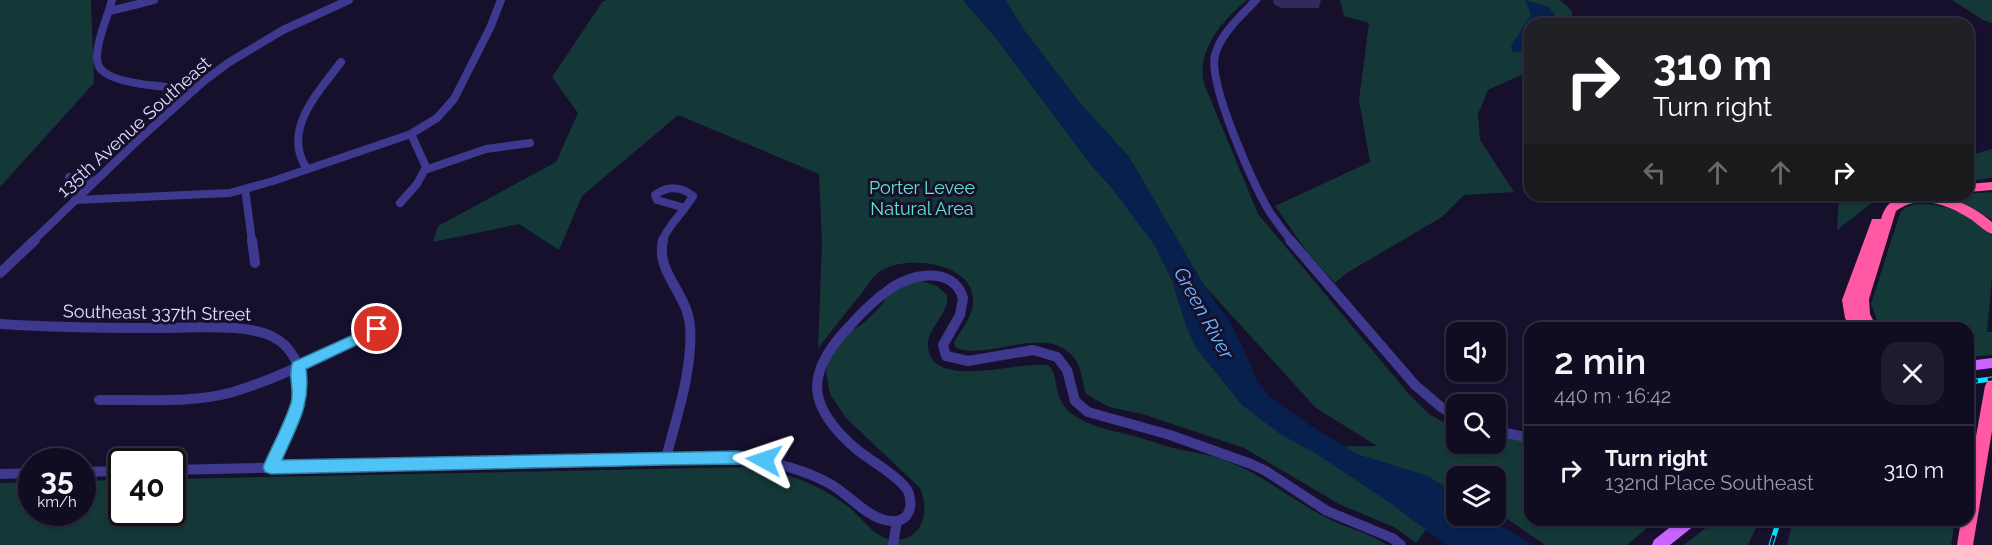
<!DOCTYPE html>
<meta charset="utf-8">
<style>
body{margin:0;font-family:Raleway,sans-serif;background:#1e1a2f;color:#f1f3f6;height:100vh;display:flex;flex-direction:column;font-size:22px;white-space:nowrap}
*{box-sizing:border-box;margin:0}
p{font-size:20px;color:#9c9ba5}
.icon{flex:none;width:33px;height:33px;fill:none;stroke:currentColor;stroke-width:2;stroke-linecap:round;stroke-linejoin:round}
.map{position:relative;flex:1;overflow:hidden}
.details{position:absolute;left:1524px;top:322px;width:450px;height:204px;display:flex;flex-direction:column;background:#100c22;border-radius:18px;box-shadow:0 2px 4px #0004,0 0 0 2px #302c40}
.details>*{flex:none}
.guide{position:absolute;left:1524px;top:18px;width:450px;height:183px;border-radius:18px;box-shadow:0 2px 4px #0004,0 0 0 2px #302c40;background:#202124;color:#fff;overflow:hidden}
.fabs{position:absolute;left:1446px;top:322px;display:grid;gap:12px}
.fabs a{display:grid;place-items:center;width:60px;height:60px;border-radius:12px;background:#100c22;box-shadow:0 2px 4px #0004,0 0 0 2px #302c40;font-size:30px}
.speed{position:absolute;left:18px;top:448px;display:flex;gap:12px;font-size:30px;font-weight:700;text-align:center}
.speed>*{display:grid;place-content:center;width:78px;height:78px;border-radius:50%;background:#100c22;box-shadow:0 2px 4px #0004,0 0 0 2px #302c40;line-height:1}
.speed small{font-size:15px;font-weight:400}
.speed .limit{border:3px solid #111;border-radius:9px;background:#fff;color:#111}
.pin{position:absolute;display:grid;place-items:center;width:51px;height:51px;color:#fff;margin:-26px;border:3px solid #fff;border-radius:50%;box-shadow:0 2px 6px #0007}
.me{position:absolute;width:66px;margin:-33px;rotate:275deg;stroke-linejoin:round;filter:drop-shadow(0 0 4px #0008)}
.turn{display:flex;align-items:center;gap:21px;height:126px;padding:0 30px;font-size:27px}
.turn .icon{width:78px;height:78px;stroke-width:2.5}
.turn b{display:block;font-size:42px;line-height:51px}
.lanes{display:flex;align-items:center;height:57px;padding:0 30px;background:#0003;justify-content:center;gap:30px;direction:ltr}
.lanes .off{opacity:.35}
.round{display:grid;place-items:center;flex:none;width:63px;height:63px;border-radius:18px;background:#1e1a2f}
.summary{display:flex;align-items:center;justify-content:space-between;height:102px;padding:0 30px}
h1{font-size:36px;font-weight:600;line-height:45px}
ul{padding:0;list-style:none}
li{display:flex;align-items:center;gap:18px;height:90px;padding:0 30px;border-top:2px solid #302c40}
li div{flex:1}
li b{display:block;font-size:22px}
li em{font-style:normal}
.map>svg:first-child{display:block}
.green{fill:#133837}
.water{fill:#08204e}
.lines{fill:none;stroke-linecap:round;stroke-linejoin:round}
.minor-far1{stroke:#3e398e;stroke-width:8}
.minor{stroke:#3e398e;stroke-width:10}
.major{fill:#c864ff;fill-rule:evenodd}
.highway{fill:#ff58a5;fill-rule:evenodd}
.rail-casing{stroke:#09e2ff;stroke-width:5}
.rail{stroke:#16102d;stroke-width:3;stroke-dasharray:10;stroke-linecap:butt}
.wall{fill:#34295b}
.route{fill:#4fc3f7;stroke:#337fa1;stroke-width:1.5}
.labels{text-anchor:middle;stroke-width:6;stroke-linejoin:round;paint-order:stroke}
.street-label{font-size:18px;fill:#e1ddff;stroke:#16102d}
.park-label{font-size:18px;fill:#61e7c8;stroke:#16102d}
.water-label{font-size:20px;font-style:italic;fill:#6bb7ff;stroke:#16102d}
</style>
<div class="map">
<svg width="1992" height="545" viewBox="0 0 1992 545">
<rect width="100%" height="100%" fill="#16102d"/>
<g class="green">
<path d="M0,0H91L94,83L0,187Z"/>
<path d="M608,0H963L996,38L1092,166L1112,188L1154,244L1172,280L1187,328L1197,349L1241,403L1304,447L1377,446L1316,408L1203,284L1129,157L1079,102L1024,30L1005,0H1247C1223,19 1194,53 1205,86L1258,214L1408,393L1429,414L1456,429V444H1498L1503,438L1530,442V520L1655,521L1627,545H1545L1496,511V477H1456V489L1416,543L1394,527L1339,504L1244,448L1142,414L1109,407L1086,394C1082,383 1082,368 1075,359C1048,322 990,361 956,348L954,342C961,330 974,315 973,300C973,262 907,255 882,270C871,277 866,289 858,298C844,315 831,331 818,349L822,243L819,174L678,115L582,196L559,250L519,224L433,242L438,226L556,162L578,113L552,77L603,1Z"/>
<path d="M1340,0H1560L1572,11V19L1567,24H1530V71L1488,90L1478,114L1480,140L1514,192L1464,195L1442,217L1345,274L1335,283L1308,253L1275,206L1370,162L1359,100L1369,23L1344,16Z"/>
<path d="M1952,0H1992V23L1983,20Z"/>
<path d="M1992,149V178L1968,181V156Z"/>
<path d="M1992,192V220L1969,206L1936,196Z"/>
<path d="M1839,195H1882L1837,230Z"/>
<path d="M1917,204C1945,203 1974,215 1992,236V276L1987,332H1992V355L1968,357V328H1880L1871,304L1900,213L1906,207Z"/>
<path d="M919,280L937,286L947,295C950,314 927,327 928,346C930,392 1022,360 1048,365C1061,375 1049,401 1078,418C1095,428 1115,431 1134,436C1147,439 1160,445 1173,448C1188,452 1203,453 1218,458C1258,470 1288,498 1325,517C1345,528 1368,532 1387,545H0V483L31,482L32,513H82L83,481L121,480L122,513H172L173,479L748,467C784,472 817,483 846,505C860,515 872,535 888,539C921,545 931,513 920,488L846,418L830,394L826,372L830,355L847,334L865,322L881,306L889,292Z"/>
<path d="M1715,521V520L1759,521L1748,545H1684Z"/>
<path d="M1793,521V520L1955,521L1951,545H1787Z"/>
</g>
<g class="water">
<path d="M963,0H1005L1024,30L1079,102L1129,157L1203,284L1230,322L1243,347L1257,382L1270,397L1311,426L1357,454L1428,476L1456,494V516H1486L1532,545H1446L1393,505L1318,455L1280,434L1242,405L1197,349L1187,328L1172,280L1154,244L1112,188L1092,166L996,38Z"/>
<path d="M1525,0L1549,7L1557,18L1554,24H1530V49L1513,53L1511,46L1531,15Z"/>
</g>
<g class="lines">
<g class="minor-far1">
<path d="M112,0C108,16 93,49 98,64C104,86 175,87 195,89"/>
<path d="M1256,0C1241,16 1221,33 1215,55C1208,85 1253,183 1269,211C1276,222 1284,231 1291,241"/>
<path d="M110,11L154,0"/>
<path d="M307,169C281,130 318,93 341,62"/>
<path d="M425,170L486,149L530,143"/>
<path d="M69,177L95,181"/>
<path d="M245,189L252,241"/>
<path d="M75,200L230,193L273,181L411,134L437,118L454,99L490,28L501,0"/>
<path d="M400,203L417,184L426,167L411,134"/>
<path d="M33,241L136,142L204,81L228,63L283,30L349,0"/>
<path d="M662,241C669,224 684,212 693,196C681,186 667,186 655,195L657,200L685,208"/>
</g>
<g class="minor">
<path d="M252,240L255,263"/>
<path d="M663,240C655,272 687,292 690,326C693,370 677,415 666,458"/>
<path d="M1290,240L1415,385L1441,407L1456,416"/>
<path d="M0,273L35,240"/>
<path d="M0,324C49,327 97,328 146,328C178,329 246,322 273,337C282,341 290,350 295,359C311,396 286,434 271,467"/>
<path d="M99,400C142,399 191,404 233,392C283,377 330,351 377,329"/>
<path d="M1496,431L1530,438"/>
<path d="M172,470L737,457C770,461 803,468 832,485C850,496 865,515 885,520C896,523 907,521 910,508C911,502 910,492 905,487C894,473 869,460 855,448C808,407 804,375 847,329C860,314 874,300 890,289C910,274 953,265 963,298L960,315L943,345L946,356L968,361L1033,350L1057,357L1067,370L1075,401L1088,412L1170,435L1251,464L1266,471L1327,511L1392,538L1401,545"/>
<path d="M82,472L122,471"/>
<path d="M0,474L32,473"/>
<path d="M893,545L897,521"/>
</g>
<g class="major">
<path d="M1992,358V368L1968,371V361Z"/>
<path d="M1679,520H1697L1695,525L1670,545H1652L1654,540Z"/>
</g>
<g class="highway">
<path d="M1992,182V190L1968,192V184Z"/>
<path d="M1906,195C1941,195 1965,199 1992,222V234C1984,231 1979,225 1972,220C1949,205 1920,193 1896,211L1869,299L1870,314L1877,328H1851L1845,318L1842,300L1871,222L1872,219H1881C1885,205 1892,199 1906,195Z"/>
<path d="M1992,380V431L1973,545H1957L1961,520H1968V481L1985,386L1987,382Z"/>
</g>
<g class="rail-casing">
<g id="rail">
<path d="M1968,382L1992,379"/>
<path d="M1771,545L1779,520"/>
</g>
</g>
<use href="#rail" class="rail"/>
</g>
<path class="wall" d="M1273,0H1321L1319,8H1282L1277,6L1273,3Z"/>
<path class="route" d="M377,324L382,325L384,329L382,333L306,369C311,406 296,427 282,460L737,451L770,455L772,460L770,465L764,467L737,464L666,465L271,474L265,472L263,467C272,446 284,425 291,403C295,390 287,373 293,362Z"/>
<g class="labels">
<g class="street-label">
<text transform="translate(134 127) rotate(-42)" y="6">135th Avenue Southeast</text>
<text transform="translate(157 313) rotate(1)" y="6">Southeast 337th Street</text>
</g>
<g class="park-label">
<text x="922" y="194">Porter Levee<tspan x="922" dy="21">Natural Area</tspan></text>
</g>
<g class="water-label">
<text transform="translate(1204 313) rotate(61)" y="7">Green River</text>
</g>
</g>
</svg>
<div class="fabs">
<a><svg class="icon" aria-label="sound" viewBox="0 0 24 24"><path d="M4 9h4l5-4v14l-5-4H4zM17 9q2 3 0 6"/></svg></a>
<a><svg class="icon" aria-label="search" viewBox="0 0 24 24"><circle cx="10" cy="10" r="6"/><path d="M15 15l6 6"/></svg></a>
<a><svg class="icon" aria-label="layers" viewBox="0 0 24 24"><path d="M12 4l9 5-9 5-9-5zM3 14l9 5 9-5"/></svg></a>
</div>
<div class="speed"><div>35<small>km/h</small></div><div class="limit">40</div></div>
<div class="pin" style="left:377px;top:329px;background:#d93025"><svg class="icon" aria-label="arrive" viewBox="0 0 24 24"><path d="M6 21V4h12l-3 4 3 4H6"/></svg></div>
<svg class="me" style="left:764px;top:460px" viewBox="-20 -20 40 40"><path d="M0-17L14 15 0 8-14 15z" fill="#4fc3f7" stroke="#fff" stroke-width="4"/></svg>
<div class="guide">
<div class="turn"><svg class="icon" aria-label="right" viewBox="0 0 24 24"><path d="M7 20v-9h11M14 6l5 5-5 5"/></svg><div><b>310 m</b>Turn right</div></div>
<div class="lanes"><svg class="icon off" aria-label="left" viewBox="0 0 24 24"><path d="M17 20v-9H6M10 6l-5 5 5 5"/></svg><svg class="icon off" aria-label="ahead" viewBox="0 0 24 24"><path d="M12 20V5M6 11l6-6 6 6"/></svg><svg class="icon off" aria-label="ahead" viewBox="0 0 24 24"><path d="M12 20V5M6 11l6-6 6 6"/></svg><svg class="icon" aria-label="right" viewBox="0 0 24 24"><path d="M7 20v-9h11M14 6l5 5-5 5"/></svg></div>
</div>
<section class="details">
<div class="summary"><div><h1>2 min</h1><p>440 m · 16:42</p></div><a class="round"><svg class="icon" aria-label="close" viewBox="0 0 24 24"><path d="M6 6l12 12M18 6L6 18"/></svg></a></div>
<ul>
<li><svg class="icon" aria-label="right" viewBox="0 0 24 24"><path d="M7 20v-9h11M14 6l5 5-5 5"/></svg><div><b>Turn right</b><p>132nd Place Southeast</p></div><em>310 m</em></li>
</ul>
</section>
</div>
